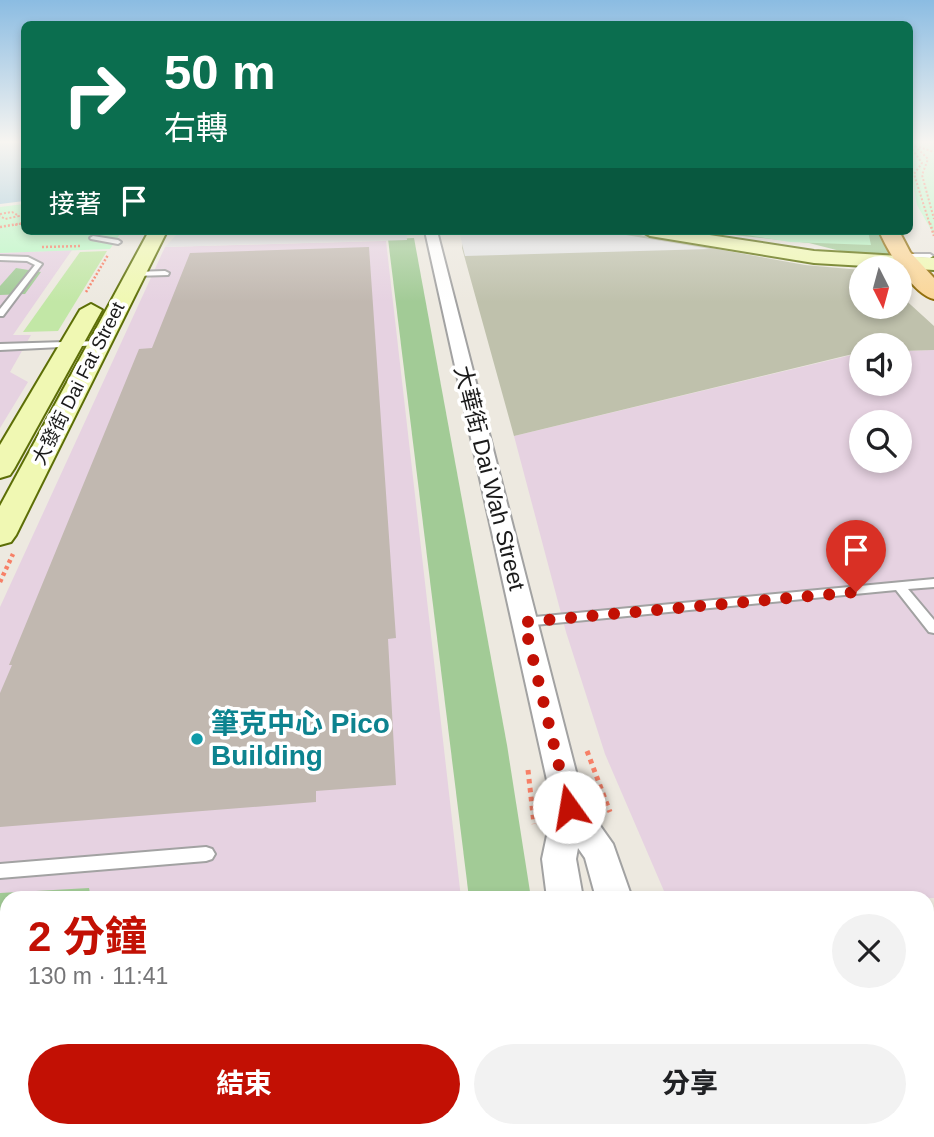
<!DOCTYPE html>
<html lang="zh-TW">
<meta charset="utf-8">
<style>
body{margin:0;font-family:Arial,"Noto Sans TC",sans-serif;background:#f2f2f2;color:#202124;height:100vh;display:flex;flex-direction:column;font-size:26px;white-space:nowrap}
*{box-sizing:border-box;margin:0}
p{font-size:23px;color:#757577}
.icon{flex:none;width:38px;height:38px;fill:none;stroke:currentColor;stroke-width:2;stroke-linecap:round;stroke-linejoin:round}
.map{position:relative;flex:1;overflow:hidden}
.details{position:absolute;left:0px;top:891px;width:934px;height:247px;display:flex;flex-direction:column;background:#fff;border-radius:21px 21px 0 0;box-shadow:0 4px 10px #0003}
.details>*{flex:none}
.hud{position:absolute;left:21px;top:21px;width:892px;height:214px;border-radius:10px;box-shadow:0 4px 10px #0003;background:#0b6e4f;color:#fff;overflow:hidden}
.needle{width:46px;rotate:174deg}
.buttons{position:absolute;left:849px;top:256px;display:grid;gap:14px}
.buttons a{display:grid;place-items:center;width:63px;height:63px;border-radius:50%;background:#fff;box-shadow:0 4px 10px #0003;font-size:35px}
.pin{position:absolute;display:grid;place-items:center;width:60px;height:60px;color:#fff;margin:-72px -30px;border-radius:50% 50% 50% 0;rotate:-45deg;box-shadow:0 0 7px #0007}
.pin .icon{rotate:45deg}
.me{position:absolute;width:77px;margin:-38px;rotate:347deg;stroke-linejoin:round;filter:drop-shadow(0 0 5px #0008)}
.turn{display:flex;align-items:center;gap:24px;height:147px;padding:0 28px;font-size:32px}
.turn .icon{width:91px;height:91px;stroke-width:2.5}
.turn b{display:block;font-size:49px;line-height:60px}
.then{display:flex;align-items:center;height:66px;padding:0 28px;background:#0003;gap:14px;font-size:26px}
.round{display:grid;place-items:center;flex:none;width:74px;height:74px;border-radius:37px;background:#f2f2f2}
.overview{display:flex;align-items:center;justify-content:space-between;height:119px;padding:0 28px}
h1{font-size:42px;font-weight:700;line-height:52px;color:#c21004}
.button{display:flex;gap:14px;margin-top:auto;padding:14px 28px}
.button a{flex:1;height:80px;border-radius:42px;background:#c21004;color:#fff;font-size:28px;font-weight:700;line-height:80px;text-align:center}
.button a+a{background:#f2f2f2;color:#202124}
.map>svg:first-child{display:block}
.industrial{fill:#e6d2e1;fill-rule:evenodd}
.construction{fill:#bfc1ac}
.grass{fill:#c2e7a6}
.forest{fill:#a2cb96}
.park{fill:#bcf8c5}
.parking{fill:#e3e3e3}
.water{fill:#a1c9da}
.building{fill:#c1b8b0}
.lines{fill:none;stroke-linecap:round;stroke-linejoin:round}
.lane-casing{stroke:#a2a2a2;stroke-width:4}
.street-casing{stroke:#a2a2a2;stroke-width:4}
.secondary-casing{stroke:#5c6e06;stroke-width:4}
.primary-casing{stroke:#8f6a03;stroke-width:4}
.path-far4{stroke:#f78067;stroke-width:2;stroke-dasharray:2 2;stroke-linecap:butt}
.path-far3{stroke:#f78067;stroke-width:2.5;stroke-dasharray:2 2;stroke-linecap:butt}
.path-far2{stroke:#f78067;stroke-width:4.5;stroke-dasharray:3.5 3.5;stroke-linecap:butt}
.path-far1{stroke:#f78067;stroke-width:5;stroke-dasharray:4.5 4.5;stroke-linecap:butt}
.path{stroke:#f78067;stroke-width:7;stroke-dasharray:5 5;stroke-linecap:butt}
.lane{fill:#fff;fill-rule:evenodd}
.street{fill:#fff;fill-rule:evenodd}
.secondary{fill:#f0f8b3;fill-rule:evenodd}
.primary{fill:#fad698;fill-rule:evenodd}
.route{stroke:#c21004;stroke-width:12;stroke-dasharray:0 21.6}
.culture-dot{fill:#0f9aa8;stroke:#fff;stroke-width:2.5}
.labels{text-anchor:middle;stroke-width:7;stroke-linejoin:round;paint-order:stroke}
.far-street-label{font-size:19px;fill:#1b1b1b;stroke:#fff}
.street-label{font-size:23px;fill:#1b1b1b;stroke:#fff}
.near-culture-label{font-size:28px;font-weight:bold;fill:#0d838f;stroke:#fff;text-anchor:start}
</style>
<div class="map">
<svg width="934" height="1137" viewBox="0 0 934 1137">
<rect width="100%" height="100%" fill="#ede9e0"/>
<g class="industrial">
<path d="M386,241L461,898H7V1130H493L494,1137H0V607L165,247Z"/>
<path d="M72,250L13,335H31L10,372L28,382L0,428V253Z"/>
<path d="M934,350V898H667L605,754L566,632L514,436L860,353L861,383H900V351ZM861,422H900V460H861Z"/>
<path d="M934,969V1120L928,1112V970Z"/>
</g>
<path class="construction" d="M464,231H618L805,265L861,270V306H900V295L934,326V350L900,351V345H861V352L514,436L462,248Z"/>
<g class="grass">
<path d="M107,251L58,331L23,332L80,252Z"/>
<path d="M669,1131L827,1130L834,1137H665Z"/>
</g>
<g class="forest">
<path d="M696,231H897L902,254L856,255L809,243Z"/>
<path d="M414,238L507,745L531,898H469L388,239Z"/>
<path d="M16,268L41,272L25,294L0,295V286Z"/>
<path d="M89,888L91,898H7V945L0,947V893Z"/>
</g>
<g class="park">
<path d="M910,143H934V235L917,205L910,166Z"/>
<path d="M24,204V231H122L110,249L0,253V207Z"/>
<path d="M721,231H868L871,245L790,242Z"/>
</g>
<g class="parking">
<path d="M180,231H406L407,240L165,247Z"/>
<path d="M459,231H602L710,249L465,256Z"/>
</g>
<path class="water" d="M0,143H24V201L0,204Z"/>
<path class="building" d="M369,247L396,638L388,639L396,785L316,791V802L0,827V693L12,665H9L139,349L152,348L190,253Z"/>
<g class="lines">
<g class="lane-casing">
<g id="lane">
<path d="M93,236L118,240L121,242L118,244L91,239L90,238Z"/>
<path d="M899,254H930L933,256L930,258L901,257L899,256Z"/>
<path d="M0,256L28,257L42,264L3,316H0V309L35,265L27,261L0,260Z"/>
<path d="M165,271L169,273L168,275L133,276L129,274L133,272Z"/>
<path d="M98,341H101V345L0,350V344Z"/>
<path d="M934,579V587L908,589L934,620V633L929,632L896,590L524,626L517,622L524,618Z"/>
<path d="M206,847L212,849L215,854L212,859L206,861L0,878V864Z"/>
<path d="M934,1075V1097L928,1098V1077Z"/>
</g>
</g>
<g class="street-casing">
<g id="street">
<path d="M425,231H437L584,803L613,844L632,898H596L585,858L578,848L576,859L583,898H547L542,859L553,807Z"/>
<path d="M595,1130H639L638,1137H594Z"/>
<path d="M862,1130H910L913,1137H865Z"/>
</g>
</g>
<g class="secondary-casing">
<g id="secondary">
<path d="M149,231H167L16,535L11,542L0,545V506Z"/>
<path d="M641,231H683L814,251L934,258V270L814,263L650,236Z"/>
<path d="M91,304L102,310L14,469L10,475L0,478V445L80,310Z"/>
</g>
</g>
<g class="primary-casing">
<path id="primary" d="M879,231H899L910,252L934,278V299C912,294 888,251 879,231Z"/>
</g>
<g class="path-far4">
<path d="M912,143L928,159L922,175L934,219"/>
<path d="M910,146L922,163L914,174L930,225"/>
<path d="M919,147L934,152"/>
<path d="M0,214L12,212L19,216L5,219L0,216"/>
<path d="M15,225L24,223"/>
</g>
<g class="path-far3">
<path d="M930,223L934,236"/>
<path d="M0,227L24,223"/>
<path d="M42,247L82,246"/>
<path d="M86,292L108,255"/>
</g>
<path class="path-far2" d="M0,582L13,554"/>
<g class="path-far1">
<path d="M587,751L610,812"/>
<path d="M528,770L534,824"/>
</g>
<g class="path">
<path d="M928,919H934"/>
<path d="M553,1130L554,1137"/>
</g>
<use href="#lane" class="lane"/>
<use href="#street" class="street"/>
<use href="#secondary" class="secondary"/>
<use href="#primary" class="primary"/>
</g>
<linearGradient id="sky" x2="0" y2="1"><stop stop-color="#8bbce2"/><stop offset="0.47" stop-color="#f7f5f1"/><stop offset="1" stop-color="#f7f5f1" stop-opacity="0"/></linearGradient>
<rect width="934" height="302" fill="url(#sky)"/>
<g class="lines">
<path class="route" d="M569,807L524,622L856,592"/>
</g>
<circle class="culture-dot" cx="197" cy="739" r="7"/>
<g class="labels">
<g class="far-street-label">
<text transform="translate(78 383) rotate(-63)" y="7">大發街 Dai Fat Street</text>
</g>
<g class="street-label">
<text transform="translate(490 478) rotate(76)" y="8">大華街 Dai Wah Street</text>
</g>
<g class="near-culture-label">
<text x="211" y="733">筆克中心 Pico<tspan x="211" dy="32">Building</tspan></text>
</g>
</g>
</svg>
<div class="buttons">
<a><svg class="needle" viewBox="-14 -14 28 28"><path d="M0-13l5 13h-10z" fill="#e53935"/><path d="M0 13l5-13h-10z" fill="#757577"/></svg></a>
<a><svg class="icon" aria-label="sound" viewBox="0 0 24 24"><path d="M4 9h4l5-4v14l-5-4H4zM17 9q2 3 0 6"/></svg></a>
<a><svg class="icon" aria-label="search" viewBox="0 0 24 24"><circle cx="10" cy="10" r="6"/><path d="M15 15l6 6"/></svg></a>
</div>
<div class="pin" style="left:856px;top:592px;background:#d93025"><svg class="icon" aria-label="arrive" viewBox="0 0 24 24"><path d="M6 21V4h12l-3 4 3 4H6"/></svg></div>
<svg class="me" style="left:569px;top:807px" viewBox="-20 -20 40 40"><circle r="19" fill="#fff"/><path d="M0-13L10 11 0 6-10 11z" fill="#c21004"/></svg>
<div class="hud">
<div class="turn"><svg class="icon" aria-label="right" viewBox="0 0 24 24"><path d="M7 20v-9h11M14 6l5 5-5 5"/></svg><div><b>50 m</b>右轉</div></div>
<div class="then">接著<svg class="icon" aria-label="arrive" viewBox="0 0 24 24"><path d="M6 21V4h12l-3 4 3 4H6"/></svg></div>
</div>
<section class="details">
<div class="overview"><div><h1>2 分鐘</h1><p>130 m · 11:41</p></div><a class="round"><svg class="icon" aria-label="close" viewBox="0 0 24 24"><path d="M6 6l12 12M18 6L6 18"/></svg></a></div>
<div class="button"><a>結束</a><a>分享</a></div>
</section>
</div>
